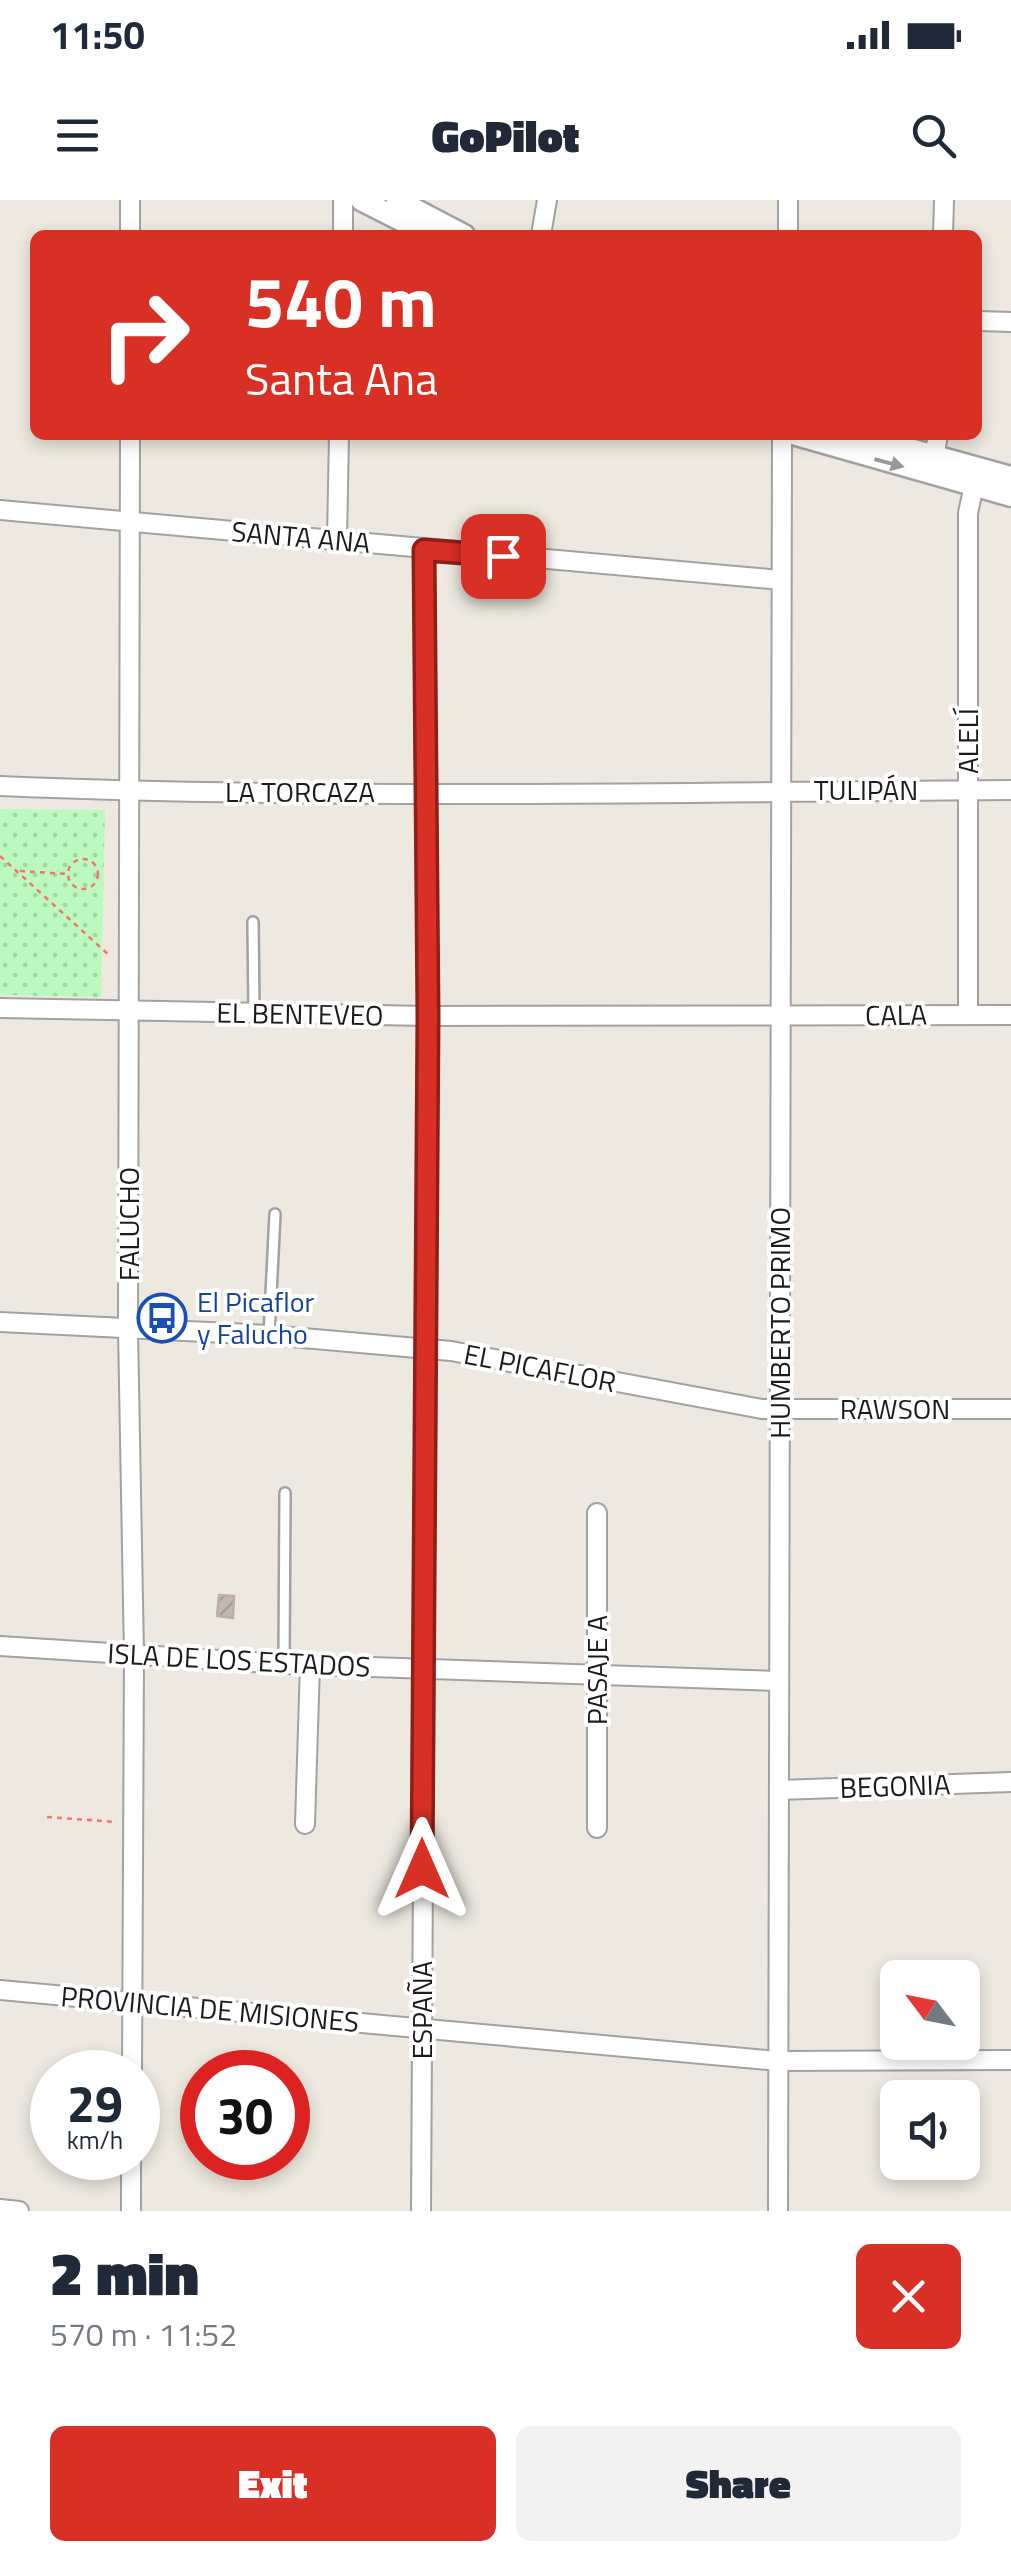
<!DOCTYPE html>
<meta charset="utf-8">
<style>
body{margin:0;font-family:"Titillium Web",sans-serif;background:#f2f2f3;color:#1f2937;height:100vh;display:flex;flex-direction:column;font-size:38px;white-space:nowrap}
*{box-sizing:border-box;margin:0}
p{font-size:32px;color:#747a83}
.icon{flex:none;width:55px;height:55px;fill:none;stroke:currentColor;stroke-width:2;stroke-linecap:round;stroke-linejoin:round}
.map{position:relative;height:2011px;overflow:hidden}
.panel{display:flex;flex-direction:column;background:#fff;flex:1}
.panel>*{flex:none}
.hud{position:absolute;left:30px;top:30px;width:952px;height:210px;border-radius:15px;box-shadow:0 5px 15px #0003;background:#d93025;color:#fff;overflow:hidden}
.needle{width:65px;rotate:302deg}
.controls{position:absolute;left:880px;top:1760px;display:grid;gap:20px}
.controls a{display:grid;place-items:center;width:100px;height:100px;border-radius:15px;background:#fff;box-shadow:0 5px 15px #0003;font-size:50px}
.speed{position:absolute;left:30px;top:1850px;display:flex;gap:20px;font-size:50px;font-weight:700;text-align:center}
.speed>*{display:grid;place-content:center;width:130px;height:130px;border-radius:50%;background:#fff;box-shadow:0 5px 15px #0003;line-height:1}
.speed small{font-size:25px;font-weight:400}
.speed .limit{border:15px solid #d22;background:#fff;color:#111}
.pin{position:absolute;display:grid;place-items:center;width:85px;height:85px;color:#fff;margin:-42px;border-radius:20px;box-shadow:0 5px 15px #0006}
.me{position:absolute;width:110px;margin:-55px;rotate:0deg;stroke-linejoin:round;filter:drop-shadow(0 0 8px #0008)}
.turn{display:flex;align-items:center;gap:35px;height:210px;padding:0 50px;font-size:45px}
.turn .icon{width:130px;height:130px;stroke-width:2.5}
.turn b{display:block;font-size:70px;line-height:85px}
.round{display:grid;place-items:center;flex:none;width:105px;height:105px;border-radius:15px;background:#f2f2f3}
.headline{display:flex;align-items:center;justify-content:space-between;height:170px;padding:0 50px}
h1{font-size:60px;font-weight:800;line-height:75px}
.primary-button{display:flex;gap:20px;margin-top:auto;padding:20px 50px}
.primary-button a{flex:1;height:115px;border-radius:15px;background:#d93025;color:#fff;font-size:40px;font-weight:800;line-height:115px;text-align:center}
.primary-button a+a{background:#f2f2f3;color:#1f2937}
.status{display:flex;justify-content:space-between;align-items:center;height:70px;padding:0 50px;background:#fff;direction:ltr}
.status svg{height:28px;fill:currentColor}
header{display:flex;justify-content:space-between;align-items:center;height:130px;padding:0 50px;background:#fff;font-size:45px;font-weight:800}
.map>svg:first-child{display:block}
.park{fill:url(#park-dots)}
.building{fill:url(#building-hatch);stroke:#bfafa3;stroke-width:2.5}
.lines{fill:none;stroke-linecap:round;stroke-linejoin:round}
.service-casing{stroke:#a2a2a2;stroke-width:14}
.minor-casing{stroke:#a2a2a2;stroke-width:22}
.tertiary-casing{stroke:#a2a2a2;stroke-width:25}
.path{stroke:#fb7164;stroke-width:2.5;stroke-dasharray:5 5;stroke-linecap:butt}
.service{stroke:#fff;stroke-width:9}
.minor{stroke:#fff;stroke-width:18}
.tertiary{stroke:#fff;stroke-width:20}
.oneway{fill:#989898}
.route-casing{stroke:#8d1f18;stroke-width:25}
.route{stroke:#d93025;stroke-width:18}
.labels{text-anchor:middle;stroke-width:8;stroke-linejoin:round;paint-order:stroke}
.street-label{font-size:28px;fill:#1b1b1b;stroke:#fff}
.transit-label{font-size:28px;fill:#164399;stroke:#fff;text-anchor:start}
</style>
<div class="status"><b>11:50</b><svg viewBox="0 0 49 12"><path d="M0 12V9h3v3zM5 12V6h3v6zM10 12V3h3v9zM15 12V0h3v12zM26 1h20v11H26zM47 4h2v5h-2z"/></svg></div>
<header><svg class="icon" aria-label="menu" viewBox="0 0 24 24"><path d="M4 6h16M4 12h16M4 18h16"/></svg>GoPilot<svg class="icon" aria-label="search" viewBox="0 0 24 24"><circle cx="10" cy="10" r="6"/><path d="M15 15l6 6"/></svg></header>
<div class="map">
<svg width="1011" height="2011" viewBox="0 0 1011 2011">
<defs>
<pattern id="park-dots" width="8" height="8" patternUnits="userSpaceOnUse" patternTransform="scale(2.5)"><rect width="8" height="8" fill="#bbf9bf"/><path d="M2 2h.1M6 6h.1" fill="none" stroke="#a0d5a4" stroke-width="1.8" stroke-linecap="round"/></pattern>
<pattern id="building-hatch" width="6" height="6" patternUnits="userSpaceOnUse" patternTransform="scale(2.5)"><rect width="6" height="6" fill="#c2b8b0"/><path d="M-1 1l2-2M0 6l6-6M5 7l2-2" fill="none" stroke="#a69e97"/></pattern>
</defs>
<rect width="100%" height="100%" fill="#ede9e0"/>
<path class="park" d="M0,609L105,610L101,797L0,795Z"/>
<path class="building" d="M219,1395L234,1396L233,1418L217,1416Z"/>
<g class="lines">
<g class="service-casing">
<g id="service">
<path d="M253,722L254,813"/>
<path d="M269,1135L275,1014"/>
<path d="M284,1464L285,1293"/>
</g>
</g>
<g class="minor-casing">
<g id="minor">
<path d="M130,0V35"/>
<path d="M343,0V35"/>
<path d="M541,35L547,0"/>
<path d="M788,35V0"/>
<path d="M943,35L944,0"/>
<path d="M978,121L1011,122"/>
<path d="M130,235L128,1129L134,1455L132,1872"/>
<path d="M932,268L938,235"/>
<path d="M0,310L781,380"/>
<path d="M337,339L339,235"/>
<path d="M0,586C336,600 674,592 1011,590"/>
<path d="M0,808L428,816L1011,815"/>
<path d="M968,815V313L976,276"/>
<path d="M0,1122L269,1135L451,1151L762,1209H1011"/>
<path d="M597,1313V1628"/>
<path d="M0,1446L284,1464L778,1481"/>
<path d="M779,1590L1011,1582"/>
<path d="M305,1624L310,1465"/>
<path d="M0,1790L778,1861L1011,1860"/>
<path d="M0,2009L19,2011"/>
<path d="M131,2011V1958"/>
<path d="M421,2011L428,816L424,350"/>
<path d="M778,2011L782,235"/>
</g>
</g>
<g class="tertiary-casing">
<g id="tertiary">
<path d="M361,0L430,35"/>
<path d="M397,0L464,35"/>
<path d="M796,235L1011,296"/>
<path d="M859,235L1011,277"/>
</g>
</g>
<g class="path">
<path d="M0,656L110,756"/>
<circle cx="83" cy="674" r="15"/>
<path d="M20,671L67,674"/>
<path d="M47,1617L117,1622"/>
</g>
<use href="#service" class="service"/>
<use href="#minor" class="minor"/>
<use href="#tertiary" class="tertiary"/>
</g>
<defs><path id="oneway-solid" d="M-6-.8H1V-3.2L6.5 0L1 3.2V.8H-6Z" transform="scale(2.5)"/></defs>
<use class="oneway" href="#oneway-solid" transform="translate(889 263) rotate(15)"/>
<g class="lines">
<g class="route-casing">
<path id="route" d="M422,1669L428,816L424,350L503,356"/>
</g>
<use href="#route" class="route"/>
</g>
<defs>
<g id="bus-ring" transform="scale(2.5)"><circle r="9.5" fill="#fff" stroke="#1a4fb4" stroke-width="1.5"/><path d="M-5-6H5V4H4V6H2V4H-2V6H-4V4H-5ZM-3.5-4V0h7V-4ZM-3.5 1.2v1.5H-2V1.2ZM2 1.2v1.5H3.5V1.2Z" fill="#1a4fb4"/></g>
</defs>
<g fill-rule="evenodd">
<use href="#bus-ring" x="162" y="1118"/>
</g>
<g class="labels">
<g class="street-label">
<text transform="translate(301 337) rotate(5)" y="10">SANTA ANA</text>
<text transform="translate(968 541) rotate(-90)" y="10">ALELÍ</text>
<text x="866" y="600">TULIPÁN</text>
<text x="300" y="602">LA TORCAZA</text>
<text transform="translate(300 814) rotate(1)" y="10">EL BENTEVEO</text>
<text transform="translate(896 815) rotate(-1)" y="10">CALA</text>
<text transform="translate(129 1024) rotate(-90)" y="10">FALUCHO</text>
<text transform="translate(780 1123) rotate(-90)" y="10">HUMBERTO PRIMO</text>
<text transform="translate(540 1168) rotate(11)" y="10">EL PICAFLOR</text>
<text x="895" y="1219">RAWSON</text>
<text transform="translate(239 1460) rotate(3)" y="10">ISLA DE LOS ESTADOS</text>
<text transform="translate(597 1470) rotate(-90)" y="10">PASAJE A</text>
<text transform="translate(895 1586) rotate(-2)" y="10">BEGONIA</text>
<text transform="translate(210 1809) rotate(5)" y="10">PROVINCIA DE MISIONES</text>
<text transform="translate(422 1810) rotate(-90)" y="10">ESPAÑA</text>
</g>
<g class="transit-label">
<text x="197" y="1112">El Picaflor<tspan x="197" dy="32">y Falucho</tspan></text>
</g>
</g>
</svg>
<div class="controls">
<a><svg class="needle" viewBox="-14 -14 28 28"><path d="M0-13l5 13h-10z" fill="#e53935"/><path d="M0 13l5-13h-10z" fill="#747a83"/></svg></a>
<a><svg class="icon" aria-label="sound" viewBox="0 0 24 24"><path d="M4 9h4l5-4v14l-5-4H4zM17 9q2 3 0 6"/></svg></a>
</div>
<div class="speed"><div>29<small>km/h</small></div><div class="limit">30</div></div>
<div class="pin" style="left:503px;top:356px;background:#d93025"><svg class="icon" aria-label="arrive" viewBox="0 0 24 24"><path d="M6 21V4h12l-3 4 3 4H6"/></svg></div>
<svg class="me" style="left:422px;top:1669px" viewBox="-20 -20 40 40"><path d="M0-17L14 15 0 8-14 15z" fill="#d93025" stroke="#fff" stroke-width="4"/></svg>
<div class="hud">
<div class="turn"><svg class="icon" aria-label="right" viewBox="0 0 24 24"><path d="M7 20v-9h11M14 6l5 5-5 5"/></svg><div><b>540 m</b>Santa Ana</div></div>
</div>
</div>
<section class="panel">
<div class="headline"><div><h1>2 min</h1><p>570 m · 11:52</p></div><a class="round" style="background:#d93025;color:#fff"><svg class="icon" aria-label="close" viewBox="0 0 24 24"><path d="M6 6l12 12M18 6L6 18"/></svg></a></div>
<div class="primary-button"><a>Exit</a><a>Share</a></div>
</section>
